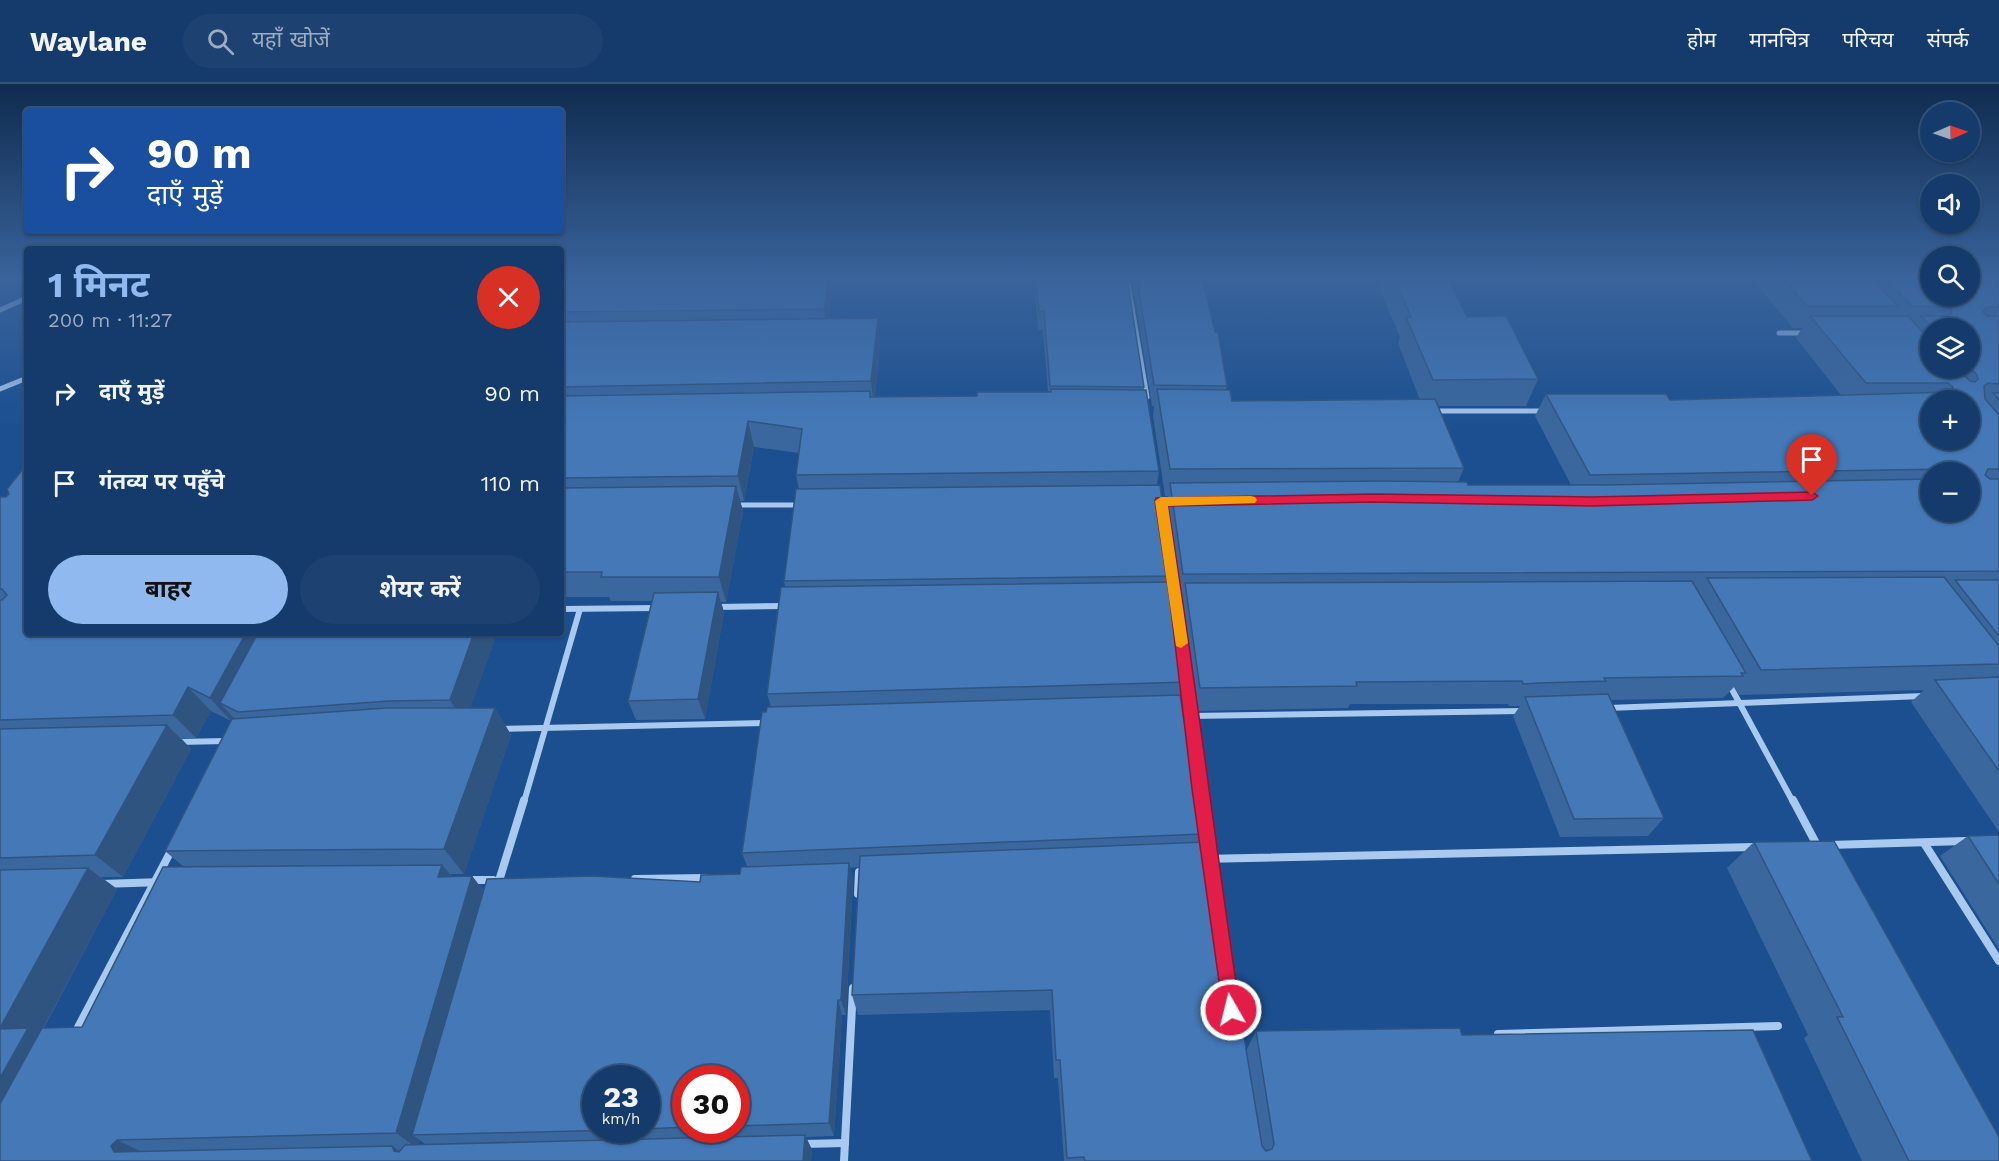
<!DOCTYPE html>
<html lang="hi">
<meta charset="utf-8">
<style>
body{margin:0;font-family:"Work Sans","Noto Sans Devanagari",sans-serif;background:#1d4271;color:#f1f3f6;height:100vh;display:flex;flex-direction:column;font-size:22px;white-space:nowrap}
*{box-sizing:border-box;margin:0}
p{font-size:20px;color:#9dadc1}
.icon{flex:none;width:33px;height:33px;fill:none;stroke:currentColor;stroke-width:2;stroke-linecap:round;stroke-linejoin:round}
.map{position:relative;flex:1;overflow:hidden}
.drawer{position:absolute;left:24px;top:162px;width:540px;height:390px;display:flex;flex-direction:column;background:#143b6b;border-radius:6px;box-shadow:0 2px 4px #0004,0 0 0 2px #33557e}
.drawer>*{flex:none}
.top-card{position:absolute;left:24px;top:24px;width:540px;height:126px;border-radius:6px;box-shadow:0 2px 4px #0004,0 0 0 2px #33557e;background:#1a4fa0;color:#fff;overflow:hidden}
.needle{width:39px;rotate:88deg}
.fabs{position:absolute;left:1920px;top:18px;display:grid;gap:12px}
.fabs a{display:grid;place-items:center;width:60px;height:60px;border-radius:50%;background:#143b6b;box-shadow:0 2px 4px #0004,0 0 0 2px #33557e;font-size:30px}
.speed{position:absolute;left:582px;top:981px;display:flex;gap:12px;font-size:30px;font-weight:700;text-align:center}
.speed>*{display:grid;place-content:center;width:78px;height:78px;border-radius:50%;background:#143b6b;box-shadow:0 2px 4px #0004,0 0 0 2px #33557e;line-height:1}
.speed small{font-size:15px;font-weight:400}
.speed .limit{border:9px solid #d22;background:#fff;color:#111}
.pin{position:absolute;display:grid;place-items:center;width:51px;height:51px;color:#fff;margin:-62px -26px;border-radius:50% 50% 50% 0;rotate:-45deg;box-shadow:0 0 6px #0007}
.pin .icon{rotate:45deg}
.me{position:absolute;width:66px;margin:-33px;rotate:352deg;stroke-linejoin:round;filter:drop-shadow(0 0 4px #0008)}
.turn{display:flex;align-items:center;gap:21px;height:126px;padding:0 24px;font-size:27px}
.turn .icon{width:78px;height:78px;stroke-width:2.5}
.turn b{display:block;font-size:42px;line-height:51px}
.round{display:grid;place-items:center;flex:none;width:63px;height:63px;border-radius:32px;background:#1d4271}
.summary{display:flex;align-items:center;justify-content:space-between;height:102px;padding:0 24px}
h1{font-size:36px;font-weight:700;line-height:45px;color:#90b9f0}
.button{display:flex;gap:12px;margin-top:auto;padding:12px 24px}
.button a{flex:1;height:69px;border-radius:36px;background:#90b9f0;color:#111;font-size:24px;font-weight:700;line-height:69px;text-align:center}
.button a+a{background:#1d4271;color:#f1f3f6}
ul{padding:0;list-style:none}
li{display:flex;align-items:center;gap:18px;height:90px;padding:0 24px}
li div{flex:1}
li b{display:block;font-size:22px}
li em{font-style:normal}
header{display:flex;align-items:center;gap:36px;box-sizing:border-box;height:84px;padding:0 30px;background:#143b6b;border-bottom:2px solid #33557e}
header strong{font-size:28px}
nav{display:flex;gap:33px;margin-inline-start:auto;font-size:21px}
.search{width:420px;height:54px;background:#1d4271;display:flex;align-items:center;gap:15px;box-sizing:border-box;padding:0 21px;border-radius:33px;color:#9dadc1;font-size:22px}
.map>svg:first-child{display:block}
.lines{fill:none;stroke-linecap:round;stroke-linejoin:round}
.street-far2{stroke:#a9c9ee;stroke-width:5}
.street-far1{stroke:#a9c9ee;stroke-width:6}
.street{stroke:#a9c9ee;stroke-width:8}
.wall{fill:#3a679d;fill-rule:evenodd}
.shaded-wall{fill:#305480}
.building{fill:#4478b7;stroke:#305480;stroke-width:1.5;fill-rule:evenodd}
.route{fill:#e11d48;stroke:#92132f;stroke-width:1.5}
.slow{fill:#f59e0b}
</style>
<header>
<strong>Waylane</strong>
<div class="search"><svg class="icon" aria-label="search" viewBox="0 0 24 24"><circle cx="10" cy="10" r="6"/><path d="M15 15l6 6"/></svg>यहाँ खोजें</div>
<nav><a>होम</a><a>मानचित्र</a><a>परिचय</a><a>संपर्क</a></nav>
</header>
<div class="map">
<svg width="1999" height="1077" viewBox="0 0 1999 1077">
<rect width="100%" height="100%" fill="#1b4f8f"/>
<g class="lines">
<g class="street-far2">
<path d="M1127,194L1147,313"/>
<path d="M0,226L27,214"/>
<path d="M1779,249H1807"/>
<path d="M0,305L27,294"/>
<path d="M1435,327H1544"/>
<path d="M734,421H802"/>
</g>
<g class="street-far1">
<path d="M1169,469L1174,503"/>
<path d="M716,523L786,522"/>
<path d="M561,525L657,524"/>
<path d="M1728,598L1793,718"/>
<path d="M1186,600L1202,718"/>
<path d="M1608,624L1924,612"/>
<path d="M1175,627H1189"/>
<path d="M1190,632L1523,627"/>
<path d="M500,645L766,639"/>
<path d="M177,658L227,657"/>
<path d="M524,718L580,525"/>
</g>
<g class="street">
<path d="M1201,716L1217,834"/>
<path d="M1793,716L1818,763"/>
<path d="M1924,759L1999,877"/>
<path d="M1829,761L1965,757"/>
<path d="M1202,775L1755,763"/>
<path d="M635,795L706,794"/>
<path d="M467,796H493"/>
<path d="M101,800L163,798"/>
<path d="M498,800L524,716"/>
<path d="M858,810L859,788"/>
<path d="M1221,858L1236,955"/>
<path d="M75,949L172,765"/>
<path d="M1498,950L1778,942"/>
<path d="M804,1060L845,1059"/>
<path d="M844,1077L853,904"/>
</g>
</g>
<g class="wall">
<path d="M561,194L834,198L829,234L880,259L875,313L977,312L1048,308L1043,246H1038L1034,194H1127L1144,303V306L1159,387L1157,401L1172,492L1171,498L1189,598L1184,622H1181L1202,750L1200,758L1223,865L1217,880L1227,948L1246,967L1256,947L1462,951L1812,1077H1064L1058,994H1054L1050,926L858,931L852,911L859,783L850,784L853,796L846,931H842L834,1052L806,1053L812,1066L811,1077H0V413H6L27,380V549H497L470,624H495L511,651L464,790H450L452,792H472L484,807L700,798L740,790L747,782L742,769L766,628L771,623L767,610L785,503L784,497L799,405L796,391L799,369L754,363L744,417H740L743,427L726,518H721L724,528L705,635L636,636L628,617L652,517H611L609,513H561ZM211,627L231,637L165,767L184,783L82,943L44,944L117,805L101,793H123L191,665L181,654H196ZM646,994V1046H596ZM686,994H736V1046H686ZM420,1056L426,1061H418Z"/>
<path d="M1132,194H1202L1227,302L1226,306L1232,317L1420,316L1398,259L1400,253L1375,194H1448L1467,233L1538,295L1526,322H1438L1464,384L1458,398L1468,401H1571L1535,332L1546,310L1670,316L1841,311L1796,254L1802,244H1793L1752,194H1999V748L1911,618L1924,606L1739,611L1734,603L1723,614L1611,616L1664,734L1648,752L1560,753L1513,632L1520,622H1509L1508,620H1350L1348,624L1195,627L1180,522L1182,512H1179L1167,421L1168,412H1165L1153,332L1154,322H1152ZM1930,244H1970V284H1930ZM1930,388H1970L1930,428Z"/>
<path d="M1999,751V865L1940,772L1968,752Z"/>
<path d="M1754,758L1999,1077H1862L1804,954L1808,951L1727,784Z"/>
</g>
<g class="shaded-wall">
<path d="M828,194H833L834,198L827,250L824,225Z"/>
<path d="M878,234L880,259L874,322L871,297Z"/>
<path d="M748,337L754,363L744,417L738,392Z"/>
<path d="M736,402L743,427L726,518L719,493Z"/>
<path d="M718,508L724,528L705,635L698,615Z"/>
<path d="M246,549H279L220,619L234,634L232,638L210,614Z"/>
<path d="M474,549H497L465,640L450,616Z"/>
<path d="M188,603L211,627L196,654L173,631Z"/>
<path d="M495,624L511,651L464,790L444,765Z"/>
<path d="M167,641L191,665L123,793L95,771Z"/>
<path d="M849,779L853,796L846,931L841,916Z"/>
<path d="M442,781L460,802L438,793Z"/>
<path d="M88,784L117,805L40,950L0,1077V945Z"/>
<path d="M472,792L488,813L412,1051L420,1056L417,1064L396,1049Z"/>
<path d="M838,916L842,931L834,1052L829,1039Z"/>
<path d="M805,1051L812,1066L811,1077H803Z"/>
<path d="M117,1056L149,1071L114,1068L111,1062Z"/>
<path d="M392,1062L414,1076L394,1067Z"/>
</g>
<g class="building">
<path d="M561,194H828L824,225L561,228Z"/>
<path d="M1036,194H1127L1144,303L1050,302L1044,227L1039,228Z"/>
<path d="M1137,194H1202L1215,248H1218L1227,302L1154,301Z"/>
<path d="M1394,194H1448L1467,233L1506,232L1538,295L1433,296L1406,233H1411Z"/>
<path d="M1783,194H1871L1898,222H1807Z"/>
<path d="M1885,194H1930V212H1970V194H1999V223H1986L1983,228L1987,232H1999V300L1988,299L1984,302L1985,315L1999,331V385H1988L1985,391L1990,395H1999V487L1183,490L1170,399L1381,397L1467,398L1468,401H1605L1930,395V428H1970V388H1953L1949,385L1590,391L1546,310H1666L1670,316L1950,308L1953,303L1948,299H1866L1810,232H1908L1930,256V284H1957L1970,297L1975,298L1978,295L1977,291L1970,283V244H1933L1921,232H1949L1952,228L1950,223L1912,222ZM1930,316H1970V356H1930Z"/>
<path d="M878,234L871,297L561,303V238Z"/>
<path d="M1051,305L1146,306L1159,387L796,391L802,345L748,337L738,392L561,394V312L870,307V313L977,312V308H1051Z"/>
<path d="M1157,305L1230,306L1232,317L1435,315L1464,384L1170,385Z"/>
<path d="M1993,309H1999V316Z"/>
<path d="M27,380V549H246L210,614L188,603L173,631L0,636V516H2L7,511L2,505H0V413H6L9,410L7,405Z"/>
<path d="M1160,401L1172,492L784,497L796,405Z"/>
<path d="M736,402L719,493H601L602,488H561V404Z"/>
<path d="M1944,493L1999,562V580L1761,586L1707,494Z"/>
<path d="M1955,496H1999V552Z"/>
<path d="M1692,497L1746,589H1741L1743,592L1604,594L1606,597L1538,599L1523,600L1522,597L1356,598L1357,602L1200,604L1185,499Z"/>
<path d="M1174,498L1189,598L767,610L781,503Z"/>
<path d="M718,508L698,615L628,617L654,509Z"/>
<path d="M258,549H474L450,616L389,617L238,628L220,619Z"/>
<path d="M1999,593V687L1935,596Z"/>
<path d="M1608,610L1664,734L1574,735L1525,613Z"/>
<path d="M1180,611L1202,750L742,769L762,628H766L767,623Z"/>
<path d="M386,624H495L444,765L165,767L232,635Z"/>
<path d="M167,641L95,771L0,774V645Z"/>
<path d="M1999,751V800L1968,752Z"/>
<path d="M1834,757L1999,1053V1077H1909L1837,933H1843L1754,758Z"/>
<path d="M1205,758L1223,865H1215L1227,948L1243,947L1262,1062L1266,1067L1272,1065L1274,1060L1256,947L1460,944L1462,951L1753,946L1812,1077H1085L1084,1073L1067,1074L1060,976H1056L1052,906L852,911L860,772Z"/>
<path d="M849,779L841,916H838L829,1039L736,1042V994H686V1043L646,1045V994H596V1046H616L412,1051L487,795L592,792L700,798L701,791L740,790L741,783Z"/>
<path d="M442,781L438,793L472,792L396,1049L117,1056L111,1062L114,1068L392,1062L394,1067L399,1068L405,1061L805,1051L803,1077H0V1020L42,944L82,943L163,783Z"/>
<path d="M88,784L0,944V786Z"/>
<path d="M28,944L0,994V945Z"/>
</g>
<linearGradient id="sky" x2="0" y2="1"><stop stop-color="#0f2b4f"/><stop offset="0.56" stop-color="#39639b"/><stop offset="1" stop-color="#39639b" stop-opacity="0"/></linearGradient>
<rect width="1999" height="345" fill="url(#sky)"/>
<path class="route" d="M1812,408L1818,412L1812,416L1592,422L1373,418L1168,422C1195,589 1215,758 1240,926L1237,933L1231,935L1224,933L1192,705L1170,517L1155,417L1156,414L1373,410L1592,413Z"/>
<path class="slow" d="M1251,412L1255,413L1257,416L1255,419L1168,422L1188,559L1181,564L1176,562L1155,417L1161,413Z"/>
</svg>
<div class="fabs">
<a><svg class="needle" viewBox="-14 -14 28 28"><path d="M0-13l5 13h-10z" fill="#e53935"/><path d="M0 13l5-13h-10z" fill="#9dadc1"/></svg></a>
<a><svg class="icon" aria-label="sound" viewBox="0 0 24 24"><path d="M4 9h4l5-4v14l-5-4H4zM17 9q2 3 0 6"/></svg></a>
<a><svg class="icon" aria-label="search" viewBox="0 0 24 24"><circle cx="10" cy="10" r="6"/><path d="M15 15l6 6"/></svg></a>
<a><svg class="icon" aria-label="layers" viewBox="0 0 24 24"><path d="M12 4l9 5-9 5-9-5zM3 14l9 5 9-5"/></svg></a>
<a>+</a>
<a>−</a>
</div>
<div class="speed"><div>23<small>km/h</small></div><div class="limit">30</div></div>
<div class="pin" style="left:1812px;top:412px;background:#d93025"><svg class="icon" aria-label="arrive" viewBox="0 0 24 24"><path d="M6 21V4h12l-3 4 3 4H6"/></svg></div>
<svg class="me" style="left:1231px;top:926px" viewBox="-20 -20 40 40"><circle r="17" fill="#e11d48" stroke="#fff" stroke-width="3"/><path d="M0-11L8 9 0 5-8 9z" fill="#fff"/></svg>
<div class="top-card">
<div class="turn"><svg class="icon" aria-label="right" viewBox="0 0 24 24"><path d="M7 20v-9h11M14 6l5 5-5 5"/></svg><div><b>90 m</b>दाएँ मुड़ें</div></div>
</div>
<section class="drawer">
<div class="summary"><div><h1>1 मिनट</h1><p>200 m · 11:27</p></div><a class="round" style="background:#d93025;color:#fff"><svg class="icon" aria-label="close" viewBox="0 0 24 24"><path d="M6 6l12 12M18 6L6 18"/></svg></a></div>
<ul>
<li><svg class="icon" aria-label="right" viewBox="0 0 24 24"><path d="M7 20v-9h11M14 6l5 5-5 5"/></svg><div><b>दाएँ मुड़ें</b></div><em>90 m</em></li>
<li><svg class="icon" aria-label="arrive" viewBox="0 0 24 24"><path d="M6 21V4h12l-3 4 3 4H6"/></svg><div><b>गंतव्य पर पहुँचे</b></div><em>110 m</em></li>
</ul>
<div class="button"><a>बाहर</a><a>शेयर करें</a></div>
</section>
</div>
